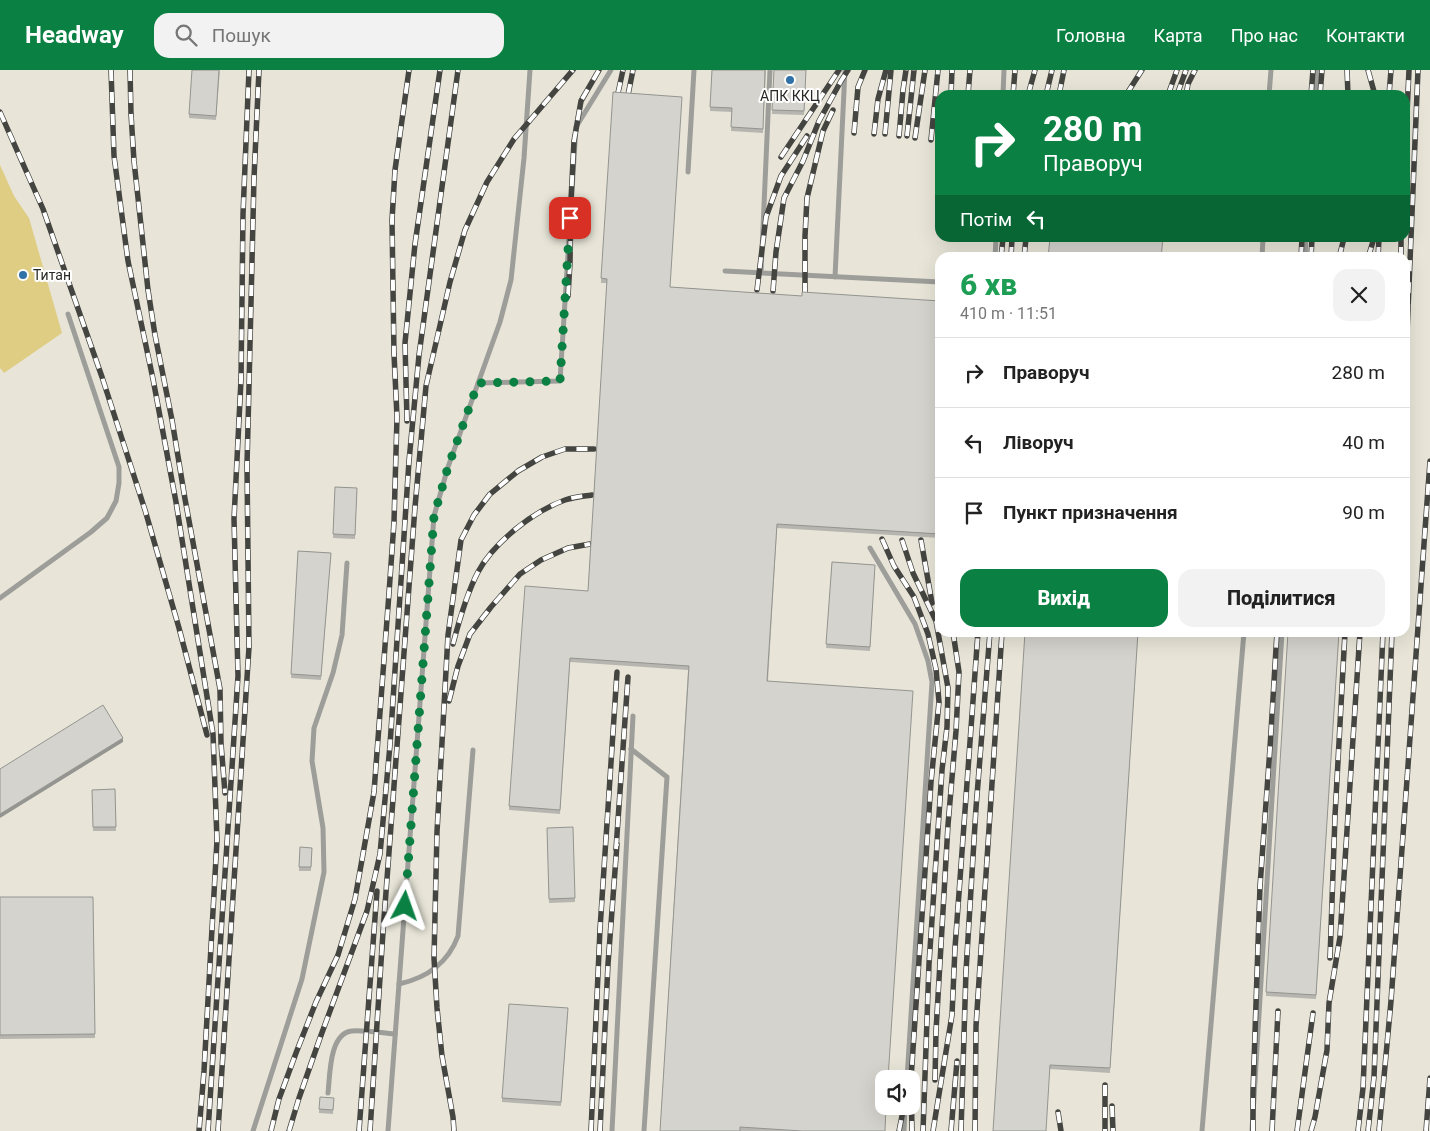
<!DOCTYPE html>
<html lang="uk">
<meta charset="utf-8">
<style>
body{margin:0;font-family:Roboto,sans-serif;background:#f2f2f2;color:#222;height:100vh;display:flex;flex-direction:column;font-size:19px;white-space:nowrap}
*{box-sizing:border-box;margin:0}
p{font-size:16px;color:#767676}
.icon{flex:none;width:28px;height:28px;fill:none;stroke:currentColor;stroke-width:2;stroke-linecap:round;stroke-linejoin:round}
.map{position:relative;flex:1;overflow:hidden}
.sheet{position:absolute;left:935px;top:182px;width:475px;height:385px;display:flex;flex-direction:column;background:#fff;border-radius:15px;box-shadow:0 5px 20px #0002}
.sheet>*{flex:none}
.banner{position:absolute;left:935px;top:20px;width:475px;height:152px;border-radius:15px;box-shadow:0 5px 20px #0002;background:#0b8043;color:#fff;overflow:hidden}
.buttons{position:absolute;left:875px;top:1000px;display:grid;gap:10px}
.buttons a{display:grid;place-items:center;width:45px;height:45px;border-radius:10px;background:#fff;box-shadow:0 5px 20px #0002;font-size:25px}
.pin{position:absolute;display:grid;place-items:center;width:42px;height:42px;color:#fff;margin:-21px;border-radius:10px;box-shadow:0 2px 8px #0006}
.me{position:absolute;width:55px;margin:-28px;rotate:4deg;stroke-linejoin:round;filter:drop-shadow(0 0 4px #0008)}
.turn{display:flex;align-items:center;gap:18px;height:105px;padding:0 25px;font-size:22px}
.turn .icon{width:65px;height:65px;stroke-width:2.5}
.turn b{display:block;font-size:35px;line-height:42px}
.then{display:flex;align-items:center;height:48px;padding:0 25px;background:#0003;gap:10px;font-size:19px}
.round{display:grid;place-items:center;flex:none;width:52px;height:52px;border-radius:15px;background:#f2f2f2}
.headline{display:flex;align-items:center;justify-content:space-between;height:85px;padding:0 25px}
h1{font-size:30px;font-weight:800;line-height:38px;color:#1e9e55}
.cta{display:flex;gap:10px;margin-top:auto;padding:10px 25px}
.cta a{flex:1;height:58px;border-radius:15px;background:#0b8043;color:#fff;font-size:20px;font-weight:800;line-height:58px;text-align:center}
.cta a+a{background:#f2f2f2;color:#222}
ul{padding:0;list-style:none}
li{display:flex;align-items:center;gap:15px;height:70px;padding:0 25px;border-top:1px solid #e0e0e0}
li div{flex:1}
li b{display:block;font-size:19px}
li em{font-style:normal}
header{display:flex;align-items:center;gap:30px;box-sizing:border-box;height:70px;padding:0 25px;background:#0b8043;color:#fff}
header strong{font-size:24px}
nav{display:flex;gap:28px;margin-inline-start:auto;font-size:18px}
.search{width:350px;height:45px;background:#f2f2f2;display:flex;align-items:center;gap:12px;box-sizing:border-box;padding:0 18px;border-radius:15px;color:#767676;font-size:19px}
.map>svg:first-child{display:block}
.built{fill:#e8e5d8;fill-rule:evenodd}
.green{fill:#decd83}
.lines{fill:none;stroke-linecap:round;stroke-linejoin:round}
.service{stroke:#9d9d9a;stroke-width:5}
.rail-casing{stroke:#444441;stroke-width:5.5}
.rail{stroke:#fff;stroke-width:4;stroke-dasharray:11;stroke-linecap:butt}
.wall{fill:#b6b5b0}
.shaded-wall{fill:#949490}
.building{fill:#d4d3cd;stroke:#949490}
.route{stroke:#0b8043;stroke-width:9;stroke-dasharray:0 16.2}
.poi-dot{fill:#3071a7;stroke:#fff;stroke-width:2}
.labels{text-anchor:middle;stroke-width:4;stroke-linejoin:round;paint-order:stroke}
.poi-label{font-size:14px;fill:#282826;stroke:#fff}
</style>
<header>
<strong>Headway</strong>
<div class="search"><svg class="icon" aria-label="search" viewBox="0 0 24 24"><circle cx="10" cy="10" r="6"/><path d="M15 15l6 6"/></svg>Пошук</div>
<nav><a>Головна</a><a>Карта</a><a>Про нас</a><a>Контакти</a></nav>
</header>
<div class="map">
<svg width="1430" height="1061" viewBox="0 0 1430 1061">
<rect width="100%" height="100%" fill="#f1f0ea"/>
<path class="built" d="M0,0H1430V1061H0ZM940,25H1405V168H940ZM940,188H1405V562H940ZM884,1009H911V1036H884Z"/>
<path class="green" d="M0,95L14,126L29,148L62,263L4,303L0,298Z"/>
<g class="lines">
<g class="service">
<path d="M1003,25L1004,0"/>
<path d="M1269,25L1271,0"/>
<path d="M1315,25L1317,0"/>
<path d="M688,102L694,0"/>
<path d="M995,188L996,168"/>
<path d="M1262,188L1263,168"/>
<path d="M1305,188L1306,168"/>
<path d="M725,201L940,212"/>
<path d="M761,203L770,0"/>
<path d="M835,207L845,0"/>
<path d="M478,313L560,311L576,57L611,0"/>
<path d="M870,478L915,554L928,591L932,612L907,1009"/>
<path d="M0,528L91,462L107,448L116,431L119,413V397L68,244"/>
<path d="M631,679L667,707L644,1061"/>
<path d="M399,914C426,908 448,893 458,866L473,680"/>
<path d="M328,1023C330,1006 329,963 352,961C366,960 381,963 395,964"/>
<path d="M253,1061L302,909L324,802L323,758L312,691L314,658L333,603L342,565L347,493"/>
<path d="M388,1061L434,446L448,397L500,252L511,210L524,88L530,0"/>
<path d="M612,1061L633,646"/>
<path d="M904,1061L905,1036"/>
<path d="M1202,1061L1244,562"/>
<path d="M1252,1061L1282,562"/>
</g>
<g class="rail-casing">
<g id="rail">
<path d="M111,0L114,86L128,191L153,309L176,432L213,664L217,770L204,1001L199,1061"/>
<path d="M130,0L131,44L134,91L148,220L155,265L172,350L185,429L220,619L221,673L225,723"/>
<path d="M1347,0L1348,25"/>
<path d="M1368,0L1375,25"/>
<path d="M618,23L623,0"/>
<path d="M628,25L633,0"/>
<path d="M951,25L952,0"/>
<path d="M968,25L970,0"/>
<path d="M1013,25L1015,0"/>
<path d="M1028,25L1035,0"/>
<path d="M1046,25L1052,0"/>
<path d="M1059,25L1064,0"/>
<path d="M1126,25L1142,0"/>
<path d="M1168,25L1177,0"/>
<path d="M1177,25L1186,0"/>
<path d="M1186,25L1188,14L1195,0"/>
<path d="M1311,25L1313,0"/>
<path d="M1320,25L1322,0"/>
<path d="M1389,25L1391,0"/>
<path d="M0,42L43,139L102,307L145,440L179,558L207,665"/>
<path d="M854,63L858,17L865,0"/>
<path d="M874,64L878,29L886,0"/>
<path d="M885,64L891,0"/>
<path d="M899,66L903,20L906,0"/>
<path d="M907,66L914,0"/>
<path d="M915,68L925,0"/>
<path d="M931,70L938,0"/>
<path d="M781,87L839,0"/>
<path d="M1405,87L1409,0"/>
<path d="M1001,188L1003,168"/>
<path d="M1011,188L1012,168"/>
<path d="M1024,188L1026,168"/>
<path d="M1301,188L1302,168"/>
<path d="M1311,188L1312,168"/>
<path d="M1339,188L1344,168"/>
<path d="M1368,188L1374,168"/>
<path d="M1378,188L1379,168"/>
<path d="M1401,188V168"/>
<path d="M757,220L766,147L781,106L807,66"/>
<path d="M773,221L776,182L784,128L803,91L819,51L841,11L848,0"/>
<path d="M805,224V166L807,128L823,61L833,40"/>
<path d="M568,226L570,193L571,130L574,71L581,31L599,0"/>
<path d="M1405,311L1418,0"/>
<path d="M407,351L405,273L415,174L440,0"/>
<path d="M882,469L894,496L914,527L928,564L936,599L939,632L931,712L911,1009"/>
<path d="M902,470L913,503L936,551L948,618L947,657L942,700L929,894L923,1061"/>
<path d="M921,470L932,533"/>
<path d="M939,470L940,482"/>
<path d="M453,574C459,551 467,523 478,502C494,472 534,441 565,430C573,427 583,426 592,425"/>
<path d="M449,631L458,596L470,564L491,537L520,504L541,490L568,478L590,474"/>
<path d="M616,779L628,607"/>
<path d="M1330,888L1335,746L1345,562"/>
<path d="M911,1007L912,1061"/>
<path d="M935,1010L936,961L948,755L956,661L959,602L953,562"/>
<path d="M1105,1015V1061"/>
<path d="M1112,1036L1113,1061"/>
<path d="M1058,1042L1061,1061"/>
<path d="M208,1061L238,606L234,449L241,310L243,144L249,0"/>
<path d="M218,1061L249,577L247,395L249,316L254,108L259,0"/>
<path d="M271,1061L279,1029L296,983L316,932L338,885L355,829L374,722L389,523L394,452L397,347L394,284L392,150L395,100L409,0"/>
<path d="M289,1061L299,1028L320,968L367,841L380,784L390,675L409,391L419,285L458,0"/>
<path d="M359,1061L377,821"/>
<path d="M370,1061L383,862L415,437L426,316L450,212L465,160L487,112L514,69L573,0"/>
<path d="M454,1061L453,1047L442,986L437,938L434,888L437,762L448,565L461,470L474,445L490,424L518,401L542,387L565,379H594"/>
<path d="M591,1061L600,859L617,602"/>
<path d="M600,1061L608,894L617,774"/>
<path d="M899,1061L904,1036"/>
<path d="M933,1061L952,945L955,878L978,562"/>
<path d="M951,1061L957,991"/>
<path d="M961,1061L966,901L976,738L990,562"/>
<path d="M975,1061L976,956L1002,562"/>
<path d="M1253,1061V1022L1260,816L1270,678L1277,562"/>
<path d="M1272,1061L1278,941"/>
<path d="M1297,1061L1313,943"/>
<path d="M1311,1061L1315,1047L1327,980L1329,933L1340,867L1360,562"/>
<path d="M1358,1061L1363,1018L1383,562"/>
<path d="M1368,1061L1374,1007L1392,562"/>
<path d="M1379,1061L1391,931L1430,391"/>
<path d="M1426,1061L1430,1008"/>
</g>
</g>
<use href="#rail" class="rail"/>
</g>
<g class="wall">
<path d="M220,0L216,50L189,48V44Z"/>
<path d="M712,0H766L763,63L731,61L732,42L710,41Z"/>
<path d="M774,0H806L804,45L772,44Z"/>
<path d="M601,208L670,217L802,226L940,231V468L777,458L768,611L885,1061H660L688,600L570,592L560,744L509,740V736L588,521L607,213H601Z"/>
<path d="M335,417L357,418L355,469L333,468Z"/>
<path d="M298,481L331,483L321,610L291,608Z"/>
<path d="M832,492L875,495L870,581L826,578Z"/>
<path d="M1138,562L1110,1003L1050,999L993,1061Z"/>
<path d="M1339,562L1316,929L1266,926V922Z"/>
<path d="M115,719L116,761H93L92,720Z"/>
<path d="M547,758L575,828V832L549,833Z"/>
<path d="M312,778L311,801H299V797Z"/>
<path d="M0,827H93L95,968L0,969Z"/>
<path d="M568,942L561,1036L502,1032V1028Z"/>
<path d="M334,1028L333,1044L319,1043V1039Z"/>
</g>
<path class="shaded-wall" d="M123,668V672L0,748V744Z"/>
<g class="building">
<path d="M192,0H219L216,46L189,44Z"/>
<path d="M712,0H765L763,59L731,57L732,38L710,37Z"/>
<path d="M774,0H806L804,41L772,40Z"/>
<path d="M613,22L682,27L670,217L802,226V222L940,231V464L777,454L767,611L913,621L888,1009H884V1036H886L885,1061H802L740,1057V1061H660L689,596L570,588L560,740L509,736L525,516L588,521L607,209L601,208Z"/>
<path d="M1050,168H1163L1161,188H1048Z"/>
<path d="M335,417L357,418L355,465L333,464Z"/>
<path d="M298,481L331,483L321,606L291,604Z"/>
<path d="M832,492L875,495L870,577L826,574Z"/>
<path d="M1025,562H1138L1110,998L1050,995L1046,1061H993Z"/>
<path d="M1288,562H1339L1316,925L1266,922Z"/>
<path d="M103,635L123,668L0,744V699Z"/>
<path d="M115,719L116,757H93L92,720Z"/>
<path d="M573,757L575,828L549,829L547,758Z"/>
<path d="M300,777L312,778L311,797H299Z"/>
<path d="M0,827H93L95,964L0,965Z"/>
<path d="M509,934L568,938L561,1032L502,1028Z"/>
<path d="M320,1027L334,1028L333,1040L319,1039Z"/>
</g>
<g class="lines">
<path class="route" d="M405,836L434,446L448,397L478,313L560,311L570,148"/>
</g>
<g class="poi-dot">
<circle cx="790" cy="10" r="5"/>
<circle cx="23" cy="205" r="5"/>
</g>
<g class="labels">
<g class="poi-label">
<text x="790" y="31">АПК ККЦ</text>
<text x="33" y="210" text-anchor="start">Титан</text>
</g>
</g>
</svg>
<div class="buttons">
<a><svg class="icon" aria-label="sound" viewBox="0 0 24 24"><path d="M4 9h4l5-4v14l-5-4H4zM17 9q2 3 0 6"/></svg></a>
</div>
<div class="pin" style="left:570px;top:148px;background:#d93025"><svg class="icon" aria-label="arrive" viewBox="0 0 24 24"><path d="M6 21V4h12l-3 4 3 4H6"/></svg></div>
<svg class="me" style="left:405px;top:836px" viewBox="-20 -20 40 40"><path d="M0-17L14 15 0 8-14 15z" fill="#0b8043" stroke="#fff" stroke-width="4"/></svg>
<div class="banner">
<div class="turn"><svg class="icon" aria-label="right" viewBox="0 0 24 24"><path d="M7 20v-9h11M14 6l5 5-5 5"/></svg><div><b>280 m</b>Праворуч</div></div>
<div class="then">Потім<svg class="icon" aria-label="left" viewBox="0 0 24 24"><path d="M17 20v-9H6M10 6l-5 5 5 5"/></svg></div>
</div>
<section class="sheet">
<div class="headline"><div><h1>6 хв</h1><p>410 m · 11:51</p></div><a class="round"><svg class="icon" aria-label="close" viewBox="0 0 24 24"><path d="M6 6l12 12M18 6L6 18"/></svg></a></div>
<ul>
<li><svg class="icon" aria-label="right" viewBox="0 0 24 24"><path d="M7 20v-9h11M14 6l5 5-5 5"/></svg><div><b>Праворуч</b></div><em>280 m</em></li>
<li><svg class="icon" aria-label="left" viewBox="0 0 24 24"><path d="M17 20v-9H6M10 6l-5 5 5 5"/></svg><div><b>Ліворуч</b></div><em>40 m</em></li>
<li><svg class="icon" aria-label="arrive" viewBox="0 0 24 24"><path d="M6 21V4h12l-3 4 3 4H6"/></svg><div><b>Пункт призначення</b></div><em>90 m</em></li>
</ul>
<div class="cta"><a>Вихід</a><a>Поділитися</a></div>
</section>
</div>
